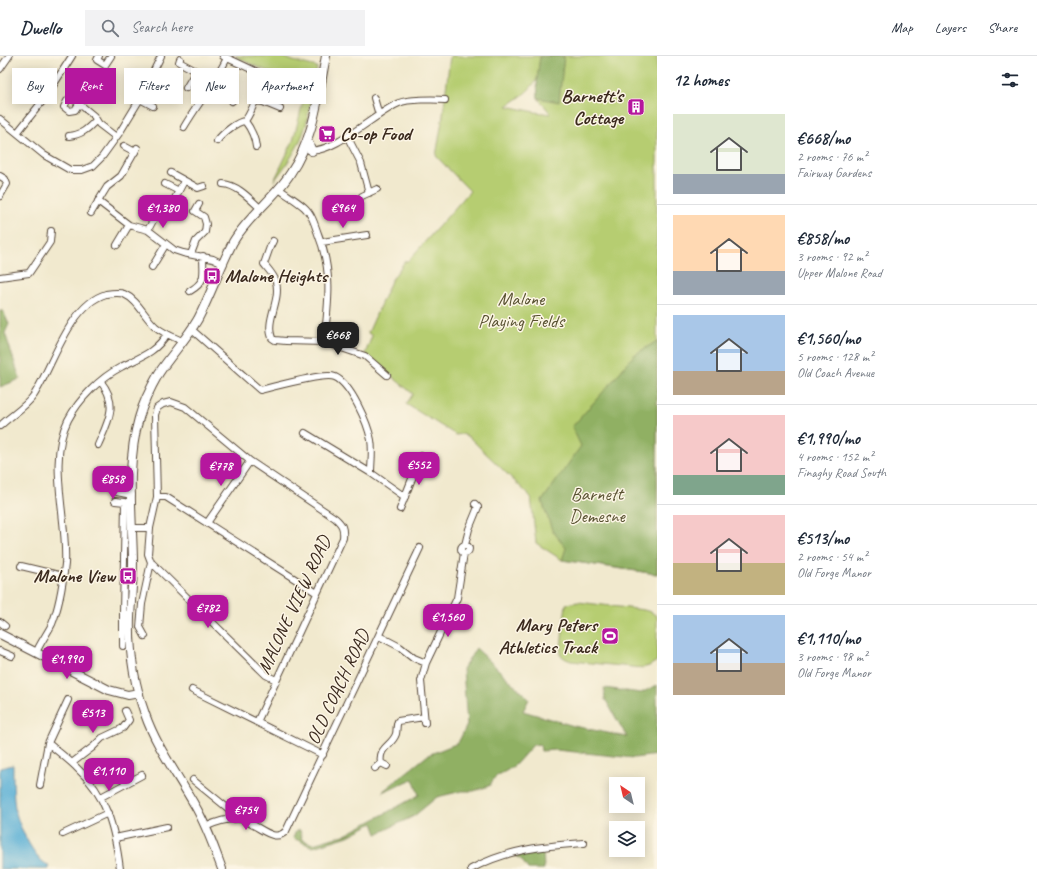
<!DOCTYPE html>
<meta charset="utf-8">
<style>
:root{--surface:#fff;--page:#f2f2f3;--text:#1f2937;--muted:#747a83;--line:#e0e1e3;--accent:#b5179e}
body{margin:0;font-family:Caveat,sans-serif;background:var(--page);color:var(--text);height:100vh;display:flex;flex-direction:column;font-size:15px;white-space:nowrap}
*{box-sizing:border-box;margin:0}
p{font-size:13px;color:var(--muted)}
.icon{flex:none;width:22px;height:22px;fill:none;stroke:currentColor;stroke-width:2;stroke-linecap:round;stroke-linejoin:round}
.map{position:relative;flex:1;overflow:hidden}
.side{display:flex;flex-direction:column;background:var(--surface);width:380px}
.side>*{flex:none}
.banner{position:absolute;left:12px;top:12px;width:380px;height:36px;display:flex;gap:8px}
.needle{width:26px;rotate:325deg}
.fabs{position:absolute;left:609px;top:721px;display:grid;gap:8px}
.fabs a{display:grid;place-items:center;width:36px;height:36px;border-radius:0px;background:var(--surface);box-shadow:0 2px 10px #0003;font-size:20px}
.price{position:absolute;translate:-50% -34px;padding:0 9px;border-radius:8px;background:var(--accent);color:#fff;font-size:13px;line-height:26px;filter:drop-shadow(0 1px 2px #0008)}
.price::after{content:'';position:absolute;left:50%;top:24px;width:12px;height:9px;margin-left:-6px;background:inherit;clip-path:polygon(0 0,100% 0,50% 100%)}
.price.current{background:#222;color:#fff}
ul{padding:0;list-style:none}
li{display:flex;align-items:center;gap:12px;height:100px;padding:0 16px}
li+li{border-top:1px solid var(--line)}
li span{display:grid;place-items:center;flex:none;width:112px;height:80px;border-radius:0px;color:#555}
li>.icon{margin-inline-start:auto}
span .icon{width:48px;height:48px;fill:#fffc;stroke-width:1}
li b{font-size:17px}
h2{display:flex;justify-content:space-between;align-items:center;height:48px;padding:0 16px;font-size:17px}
.pill{padding:0 14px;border-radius:0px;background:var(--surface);box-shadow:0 2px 10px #0003;font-size:14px;line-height:36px}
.pill.current{background:var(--accent);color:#fff}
header{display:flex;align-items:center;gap:24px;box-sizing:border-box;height:56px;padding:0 20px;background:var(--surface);border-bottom:1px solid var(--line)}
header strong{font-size:19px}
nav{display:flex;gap:22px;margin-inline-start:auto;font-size:14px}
.search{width:280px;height:36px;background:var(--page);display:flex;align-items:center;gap:10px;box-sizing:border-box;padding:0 14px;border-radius:0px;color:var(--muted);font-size:15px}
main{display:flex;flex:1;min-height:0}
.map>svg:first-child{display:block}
.green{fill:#b6cd71;stroke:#787c48;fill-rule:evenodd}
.forest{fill:#90b063;stroke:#666d40}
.water{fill:#58afd5;stroke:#4a6c7a}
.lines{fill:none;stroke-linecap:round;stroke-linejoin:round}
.street-casing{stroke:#564738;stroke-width:8}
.secondary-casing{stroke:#564738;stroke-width:10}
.street{stroke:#fff;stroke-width:6}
.secondary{stroke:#fff;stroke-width:8}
.labels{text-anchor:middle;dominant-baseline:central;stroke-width:3;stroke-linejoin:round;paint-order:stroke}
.poi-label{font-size:19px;font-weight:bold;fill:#3b2a1e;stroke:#fcf5e5;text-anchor:end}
.park-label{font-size:19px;fill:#5a5333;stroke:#fcf5e5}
.street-label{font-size:19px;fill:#3b2a1e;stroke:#fcf5e5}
</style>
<header>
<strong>Dwello</strong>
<div class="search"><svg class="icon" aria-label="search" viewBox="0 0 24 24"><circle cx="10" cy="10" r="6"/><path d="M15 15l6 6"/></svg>Search here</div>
<nav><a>Map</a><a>Layers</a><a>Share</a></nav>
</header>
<main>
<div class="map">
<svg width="657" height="813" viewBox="0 0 657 813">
<rect width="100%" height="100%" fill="#fcf5e5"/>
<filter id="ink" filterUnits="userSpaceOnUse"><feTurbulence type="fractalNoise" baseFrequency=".025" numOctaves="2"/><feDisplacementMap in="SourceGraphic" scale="8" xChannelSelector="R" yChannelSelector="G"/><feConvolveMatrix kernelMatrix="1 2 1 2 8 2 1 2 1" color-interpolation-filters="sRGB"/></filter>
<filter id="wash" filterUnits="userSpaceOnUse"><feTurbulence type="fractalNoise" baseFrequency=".012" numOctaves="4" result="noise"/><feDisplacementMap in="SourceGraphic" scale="16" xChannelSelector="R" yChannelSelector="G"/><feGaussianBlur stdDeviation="0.9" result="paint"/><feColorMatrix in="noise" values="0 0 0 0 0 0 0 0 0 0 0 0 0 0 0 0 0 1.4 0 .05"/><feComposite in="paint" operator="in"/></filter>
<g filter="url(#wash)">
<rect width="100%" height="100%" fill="#f1e9ce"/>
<path class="green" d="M235 0H281L293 5 317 11C316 18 316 26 309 29 283 22 259 13 235 0Z
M450 0H657V518L562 504 536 487 531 441 469 381 462 378 456 379 406 348 413 338 365 298 372 280 368 277 391 225 405 205H408L470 135 436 100 443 59ZM537 23 538 42 551 58 535 56 507 50C521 40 527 38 537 23Z
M305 38 311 45C309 53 308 61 306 69 300 90 287 108 274 125L293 85Z
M578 546 644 554 651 556 657 560V605L649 610 642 612 571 605 566 603 560 599 566 548Z"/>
<path class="forest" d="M540 0H564L559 46 538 42 537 23Z
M0 255H3L9 268 5 277 20 323 0 331Z
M657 285V518L562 504 566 492 552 474 542 445 581 390 572 371 611 327 634 299Z
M476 592 529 643 523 655 574 670 627 681 605 643 604 632 641 637 657 629V699L634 702 556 694 541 695 540 688 533 689 515 709 506 715 496 720 489 730 474 735H462L437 741 414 760 377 778 373 767 348 780 313 791 293 782 296 775 300 774 302 784 313 788 347 778 419 739 413 723 382 736 428 699 458 687 467 669 463 613Z
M543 794 544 813H528L521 803 515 800Z"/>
<path class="water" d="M13 709C13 723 13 738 15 752 17 767 34 803 48 809L49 813H0V712Z"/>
</g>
<g filter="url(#ink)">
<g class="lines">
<defs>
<path id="street" d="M99 0 97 4 105 9 111 0
M223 0 281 27 320 36
M180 3 179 6 196 15 186 32
M0 13 9 0
M191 24 209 34
M215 26 226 32 232 45
M374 42 379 59
M140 43 153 50
M256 45 263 46 280 53
M79 48 75 54 69 55 64 51 67 45 71 41 94 60 99 68 116 81
M0 63 44 99 70 114H82L93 110 102 101 120 76 140 43 161 0
M245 65C251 73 255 81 256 91
M184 71C198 47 215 27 227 2
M17 77 45 42 72 0
M69 80C81 79 88 73 96 64
M347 80 361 107 369 137
M217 85C221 79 237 65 245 65 255 51 258 35 265 20
M124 90 135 96
M309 94C332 99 377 56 399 47 407 43 435 43 445 44
M171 117 198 132 204 130
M0 120 5 123 7 128 0 140
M165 128 179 135
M223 128C238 129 251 144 261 153
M279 133C287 139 296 144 304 151 311 157 314 166 317 175 333 214 329 245 324 286
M362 140 377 133
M98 145 129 169 148 174 174 194 183 197 213 203 223 208
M91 157 107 131 121 120 137 92
M148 174 157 157 165 154 172 148 184 125
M273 185 270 191 264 208C268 213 274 219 276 226 281 245 265 264 272 282L275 284 286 285 324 286 365 300 387 319
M322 186 367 179
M117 189 129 169
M191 198 196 185 205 176 206 168 204 161 195 155 199 148
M152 211 166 188
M0 221 29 217 50 186 51 175
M190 235C207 225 203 218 203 200
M191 273 260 334C274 331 324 316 335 321 351 328 368 368 371 384 373 395 371 406 371 417
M0 370C11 359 25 352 34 339 53 310 69 249 106 238 112 237 119 236 124 238 138 244 145 262 156 271 163 277 173 281 182 285
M305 377 371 417 405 441
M98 389C108 366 119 348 101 326
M98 426 111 425V431L117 436 132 439
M157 441H166L317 537
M115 445 125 446 123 558H130
M400 453 421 400
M207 467 250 405
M132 472H150
M461 493a4 4 0 1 1 8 0a4 4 0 1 1-8 0Z
M465 489 469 473 478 451 475 448
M151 506 266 619 276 624
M21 510 63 520
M123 558V590
M0 566 5 570
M145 580 140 571 142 548 151 506 148 498 150 472 157 441 155 359 157 352 163 348 171 346 185 351 250 405 335 462C342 468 344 472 343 482L257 666
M379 580 400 591 414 602 426 607
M0 595 12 600
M36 597C40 587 47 578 52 568 59 551 63 526 65 508 68 464 47 405 68 364 79 343 100 322 121 311 140 301 155 297 167 278
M192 634 323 699
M425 667 421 625 426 607 457 542 464 497
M48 687C57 695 67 702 76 711 107 739 115 773 120 813
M72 707 93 691 102 682 123 672 129 664 125 655
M381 707C378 691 392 690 396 678 397 674 396 669 398 665L424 661
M375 712 381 707 387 710
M193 724 241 763
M40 729 48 687 68 644
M101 741 142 719
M205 771C216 766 228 762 241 763 245 765 249 766 253 769 263 774 276 786 286 775L420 492
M63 778 108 757
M115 782 167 771
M471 813C507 793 544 790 584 787"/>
<path id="secondary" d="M307 84 312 95
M0 578 109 634 128 639 139 637
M222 813C214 791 206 768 194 748 177 718 156 690 145 658 134 627 129 594 130 562 131 542 133 523 133 504 132 457 126 407 139 362 143 347 151 331 159 317 171 299 187 282 198 263 211 238 220 211 233 186 248 160 274 143 290 118 314 83 318 40 326 0"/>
</defs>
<use href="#street" class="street-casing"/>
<use href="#secondary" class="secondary-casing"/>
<use href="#street" class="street"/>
<use href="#secondary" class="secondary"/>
</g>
</g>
<defs>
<symbol id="building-square" viewBox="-11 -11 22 22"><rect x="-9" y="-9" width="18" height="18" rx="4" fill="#b5179e" stroke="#fcf5e5"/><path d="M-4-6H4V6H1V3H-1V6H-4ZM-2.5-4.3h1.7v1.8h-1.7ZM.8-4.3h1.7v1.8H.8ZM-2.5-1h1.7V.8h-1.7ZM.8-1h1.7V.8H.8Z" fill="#fff"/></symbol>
<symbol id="supermarket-square" viewBox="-11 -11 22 22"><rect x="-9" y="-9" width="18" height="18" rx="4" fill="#b5179e" stroke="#fcf5e5"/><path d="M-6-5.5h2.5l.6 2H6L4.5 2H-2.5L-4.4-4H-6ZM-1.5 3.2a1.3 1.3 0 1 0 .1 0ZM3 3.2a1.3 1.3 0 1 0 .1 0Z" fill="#fff"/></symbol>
<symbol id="bus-square" viewBox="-11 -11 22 22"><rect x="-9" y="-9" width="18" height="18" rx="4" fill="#b5179e" stroke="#fcf5e5"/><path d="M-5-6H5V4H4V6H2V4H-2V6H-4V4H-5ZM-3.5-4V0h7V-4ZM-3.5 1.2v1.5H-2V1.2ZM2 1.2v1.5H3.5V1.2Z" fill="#fff"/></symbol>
<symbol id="stadium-square" viewBox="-11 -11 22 22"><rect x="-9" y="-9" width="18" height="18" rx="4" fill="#b5179e" stroke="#fcf5e5"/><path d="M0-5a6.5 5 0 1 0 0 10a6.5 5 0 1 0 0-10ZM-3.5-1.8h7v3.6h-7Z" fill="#fff"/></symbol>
</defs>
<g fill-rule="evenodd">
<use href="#building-square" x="626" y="41" width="20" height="20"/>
<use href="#supermarket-square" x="317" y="68" width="20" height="20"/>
<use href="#bus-square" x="202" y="210" width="20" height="20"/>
<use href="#bus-square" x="118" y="510" width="20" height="20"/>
<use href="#stadium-square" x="600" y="570" width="20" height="20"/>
</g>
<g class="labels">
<g class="poi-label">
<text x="623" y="40">Barnett's<tspan x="623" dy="22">Cottage</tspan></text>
<text x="340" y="78" text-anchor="start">Co-op Food</text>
<text x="225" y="220" text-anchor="start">Malone Heights</text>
<text x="115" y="520">Malone View</text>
<text x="597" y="569">Mary Peters<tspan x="597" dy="22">Athletics Track</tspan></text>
</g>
<g class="park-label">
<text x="521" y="243">Malone<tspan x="521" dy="22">Playing Fields</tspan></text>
<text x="597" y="438">Barnett<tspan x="597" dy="22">Demesne</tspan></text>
</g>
<g class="street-label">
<text transform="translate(294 549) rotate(-65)">MALONE VIEW ROAD</text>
<text transform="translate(338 631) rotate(-65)">OLD COACH ROAD</text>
</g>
</g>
</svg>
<div class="fabs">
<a><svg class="needle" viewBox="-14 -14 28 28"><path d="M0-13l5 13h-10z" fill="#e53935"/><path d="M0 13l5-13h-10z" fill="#747a83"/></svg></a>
<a><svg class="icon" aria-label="layers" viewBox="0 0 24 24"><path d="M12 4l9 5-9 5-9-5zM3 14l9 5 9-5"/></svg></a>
</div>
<b class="price" style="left:163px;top:173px">€1,380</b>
<b class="price" style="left:343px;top:173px">€964</b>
<b class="price current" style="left:338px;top:300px">€668</b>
<b class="price" style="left:419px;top:430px">€552</b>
<b class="price" style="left:221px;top:431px">€778</b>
<b class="price" style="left:113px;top:444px">€858</b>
<b class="price" style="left:208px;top:573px">€782</b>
<b class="price" style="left:448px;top:582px">€1,560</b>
<b class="price" style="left:67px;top:624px">€1,990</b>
<b class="price" style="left:93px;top:678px">€513</b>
<b class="price" style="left:109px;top:736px">€1,110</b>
<b class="price" style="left:246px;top:775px">€754</b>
<div class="banner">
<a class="pill">Buy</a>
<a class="pill current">Rent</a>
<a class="pill">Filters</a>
<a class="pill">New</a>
<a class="pill">Apartment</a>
</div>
</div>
<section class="side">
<h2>12 homes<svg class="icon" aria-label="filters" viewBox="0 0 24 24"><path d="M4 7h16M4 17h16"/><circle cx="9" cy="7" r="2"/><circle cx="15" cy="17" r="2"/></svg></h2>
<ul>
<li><span style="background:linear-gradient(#dfe7d0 75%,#9aa5b1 0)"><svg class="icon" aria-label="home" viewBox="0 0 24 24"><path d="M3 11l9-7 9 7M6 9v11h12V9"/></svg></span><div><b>€668/mo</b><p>2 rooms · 76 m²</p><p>Fairway Gardens</p></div></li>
<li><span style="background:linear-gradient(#ffd9b3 70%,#9aa5b1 0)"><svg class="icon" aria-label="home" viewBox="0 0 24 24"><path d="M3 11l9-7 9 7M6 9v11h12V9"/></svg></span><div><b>€858/mo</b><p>3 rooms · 92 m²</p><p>Upper Malone Road</p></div></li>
<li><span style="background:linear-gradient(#a9c7e8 70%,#b9a48a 0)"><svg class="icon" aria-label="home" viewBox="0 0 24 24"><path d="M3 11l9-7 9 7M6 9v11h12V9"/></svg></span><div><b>€1,560/mo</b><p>5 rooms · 128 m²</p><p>Old Coach Avenue</p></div></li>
<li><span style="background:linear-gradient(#f6c9c9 75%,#7fa58c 0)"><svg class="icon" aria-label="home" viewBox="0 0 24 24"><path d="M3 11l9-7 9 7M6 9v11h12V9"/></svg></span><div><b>€1,990/mo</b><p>4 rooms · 152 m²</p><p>Finaghy Road South</p></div></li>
<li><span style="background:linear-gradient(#f6c9c9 60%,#c2b280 0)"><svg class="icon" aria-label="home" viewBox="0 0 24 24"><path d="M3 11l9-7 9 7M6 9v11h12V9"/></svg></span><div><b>€513/mo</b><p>2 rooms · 54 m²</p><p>Old Forge Manor</p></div></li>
<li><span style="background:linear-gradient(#a9c7e8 60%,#b9a48a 0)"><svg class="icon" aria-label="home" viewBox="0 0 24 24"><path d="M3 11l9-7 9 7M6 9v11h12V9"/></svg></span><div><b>€1,110/mo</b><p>3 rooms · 98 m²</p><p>Old Forge Manor</p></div></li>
</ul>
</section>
</main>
